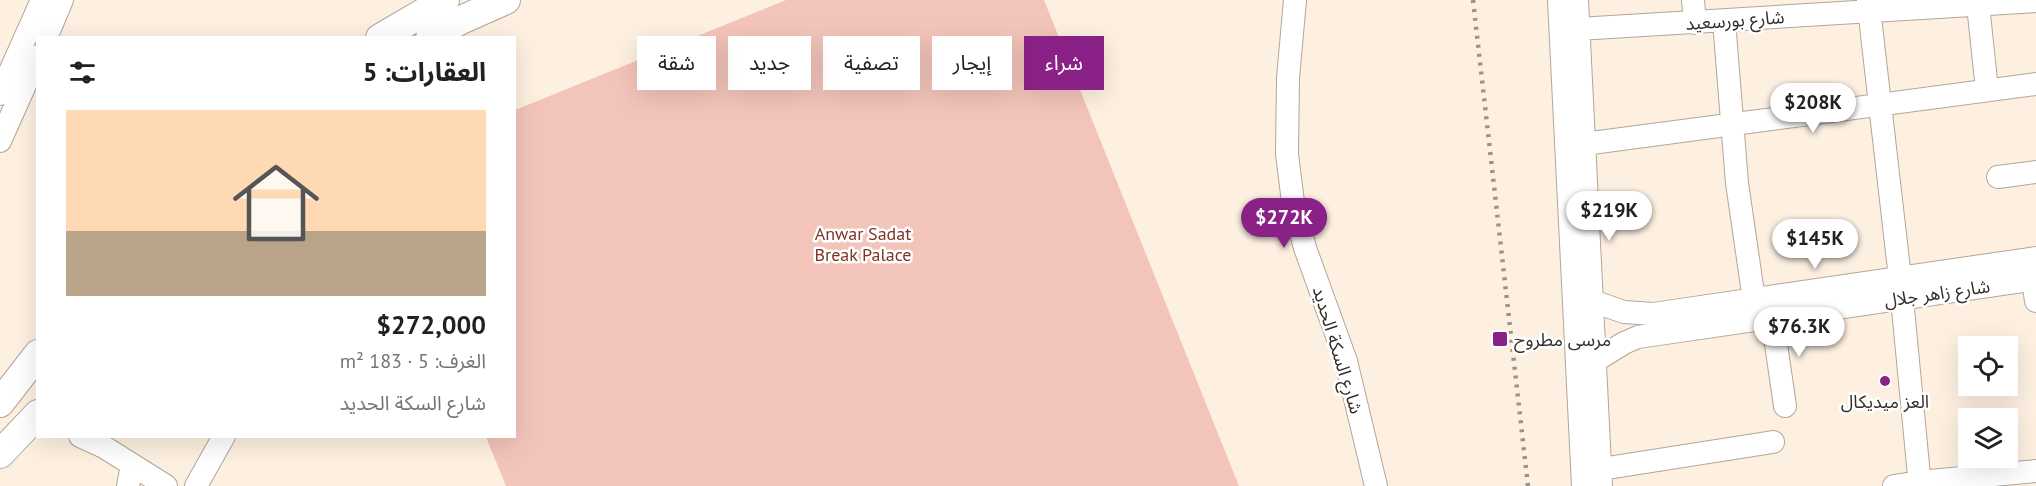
<!DOCTYPE html>
<html lang="ar">
<meta charset="utf-8">
<style>
:root{--surface:#fff;--page:#f2f2f2;--text:#202124;--muted:#757577;--line:#e0e0e0;--accent:#8a2186}
body{margin:0;font-family:"PT Sans","Noto Sans Arabic",sans-serif;background:var(--page);color:var(--text);direction:rtl;height:100vh;display:flex;flex-direction:column;font-size:22px;white-space:nowrap}
*{box-sizing:border-box;margin:0}
p{font-size:20px;color:var(--muted)}
.icon{flex:none;width:33px;height:33px;fill:none;stroke:currentColor;stroke-width:2;stroke-linecap:round;stroke-linejoin:round}
.map{position:relative;flex:1;overflow:hidden;direction:ltr}
.sheet{position:absolute;left:36px;top:36px;width:480px;height:402px;display:flex;flex-direction:column;background:var(--surface);border-radius:0px;box-shadow:0 6px 24px #0002;direction:rtl}
.sheet>*{flex:none}
.banner{position:absolute;left:534px;top:36px;width:570px;height:54px;direction:rtl;display:flex;gap:12px}
.buttons{position:absolute;left:1958px;top:336px;display:grid;gap:12px}
.buttons a{display:grid;place-items:center;width:60px;height:60px;border-radius:0px;background:var(--surface);box-shadow:0 6px 24px #0002;font-size:30px}
.price{position:absolute;translate:-50% -51px;padding:0 14px;border-radius:21px;background:#fff;color:#222;font-size:20px;line-height:39px;filter:drop-shadow(0 2px 3px #0008)}
.price::after{content:'';position:absolute;left:50%;top:36px;width:18px;height:14px;margin-left:-9px;background:inherit;clip-path:polygon(0 0,100% 0,50% 100%)}
.price.on{background:var(--accent);color:#fff}
ul{padding:0;list-style:none}
li{display:grid;align-content:center;gap:12px;height:318px;padding:0 30px}
li+li{border-top:2px solid var(--line)}
li span{display:grid;place-items:center;height:186px;border-radius:0px;color:#555}
li>.icon{margin-inline-start:auto}
span .icon{width:108px;height:108px;fill:#fffc;stroke-width:1}
li b{font-size:26px}
h2{display:flex;justify-content:space-between;align-items:center;height:72px;padding:0 30px;font-size:26px}
.tag{padding:0 21px;border-radius:0px;background:var(--surface);box-shadow:0 6px 24px #0002;font-size:21px;line-height:54px}
.tag.on{background:var(--accent);color:#fff}
.map>svg:first-child{display:block}
.green{fill:#f3c4ba}
.lines{fill:none;stroke-linecap:round;stroke-linejoin:round}
.minor-casing{stroke:#b1a698;stroke-width:24}
.major-casing{stroke:#b1a698;stroke-width:30}
.minor{stroke:#fff;stroke-width:22}
.major{stroke:#fff;stroke-width:28}
.rail{stroke:#9c9389;stroke-width:4.5;stroke-dasharray:3 6;stroke-linecap:butt}
.poi-dot{fill:#8a2186;stroke:#fff;stroke-width:2}
.labels{text-anchor:middle;dominant-baseline:central;stroke-width:5;stroke-linejoin:round;paint-order:stroke}
.street-label{font-size:18px;fill:#322d28;stroke:#fff}
.park-label{font-size:18px;fill:#7d3326;stroke:#fff}
.poi-label{font-size:18px;fill:#322d28;stroke:#fff;text-anchor:start}
</style>
<div class="map">
<svg width="2036" height="486" viewBox="0 0 2036 486">
<rect width="100%" height="100%" fill="#fdf0e1"/>
<path class="green" d="M786 0H1044L1239 486H506L486 437 514 436 515 110Z"/>
<g class="lines">
<defs>
<path id="minor" d="M1295 0 1288 78 1287 154 1293 202 1305 248 1346 361 1376 486
M1559 0 1583 486
M1577 0 1601 486
M1693 0 1695 23
M1868 0 1900 278 1920 486
M1978 5 1987 90
M1724 21 1737 183 1754 300
M1578 29 2036 1
M46 38 62 0
M0 94 42 0
M0 141 38 56
M1584 144 2036 84
M1998 177 2036 172
M2033 279 2036 301
M1592 301 1624 312 1653 314 2036 258
M1772 317 1785 406
M1595 361 1624 343 1638 337 2036 279
M80 436 104 447 166 486
M1601 469 1773 442
M128 486 132 465
M196 486 224 436
M1894 486 1919 482 2036 471"/>
<path id="major" d="M380 38 445 0
M430 38 461 20 506 0
M0 403 38 354
M0 454 38 414"/>
</defs>
<use href="#minor" class="minor-casing"/>
<use href="#major" class="major-casing"/>
<use href="#minor" class="minor"/>
<use href="#major" class="major"/>
<path class="rail" d="M1473 0 1528 486"/>
</g>
<g class="poi-dot">
<rect x="1492" y="331" width="16" height="16" rx="3"/>
<circle cx="1885" cy="381" r="6"/>
</g>
<g class="labels">
<g class="street-label">
<text transform="translate(1735 20) rotate(-4)">شارع بورسعيد</text>
<text transform="translate(1937 293) rotate(-8)">شارع زاهر جلال</text>
<text transform="translate(1338 350) rotate(73)">شارع السكة الحديد</text>
</g>
<g class="park-label">
<text x="863" y="233">Anwar Sadat<tspan x="863" dy="21">Break Palace</tspan></text>
</g>
<g class="poi-label">
<text x="1514" y="339">مرسى مطروح</text>
<text x="1885" y="401" text-anchor="middle">العز ميديكال</text>
</g>
</g>
</svg>
<div class="buttons">
<a><svg class="icon" aria-label="locate" viewBox="0 0 24 24"><circle cx="12" cy="12" r="6"/><path d="M12 2v4M12 18v4M2 12h4M18 12h4"/></svg></a>
<a><svg class="icon" aria-label="layers" viewBox="0 0 24 24"><path d="M12 4l9 5-9 5-9-5zM3 14l9 5 9-5"/></svg></a>
</div>
<b class="price" style="left:1813px;top:134px">$208K</b>
<b class="price" style="left:1609px;top:242px">$219K</b>
<b class="price on" style="left:1284px;top:249px">$272K</b>
<b class="price" style="left:1815px;top:270px">$145K</b>
<b class="price" style="left:1799px;top:358px">$76.3K</b>
<div class="banner">
<a class="tag on">شراء</a>
<a class="tag">إيجار</a>
<a class="tag">تصفية</a>
<a class="tag">جديد</a>
<a class="tag">شقة</a>
</div>
<section class="sheet">
<h2>العقارات: 5<svg class="icon" aria-label="filters" viewBox="0 0 24 24"><path d="M4 7h16M4 17h16"/><circle cx="9" cy="7" r="2"/><circle cx="15" cy="17" r="2"/></svg></h2>
<ul>
<li><span style="background:linear-gradient(#ffd9b3 65%,#b9a48a 0)"><svg class="icon" aria-label="home" viewBox="0 0 24 24"><path d="M3 11l9-7 9 7M6 9v11h12V9"/></svg></span><div><b>$272,000</b><p>الغرف: 5 · 183 m²</p><p>شارع السكة الحديد</p></div></li>
</ul>
</section>
</div>
